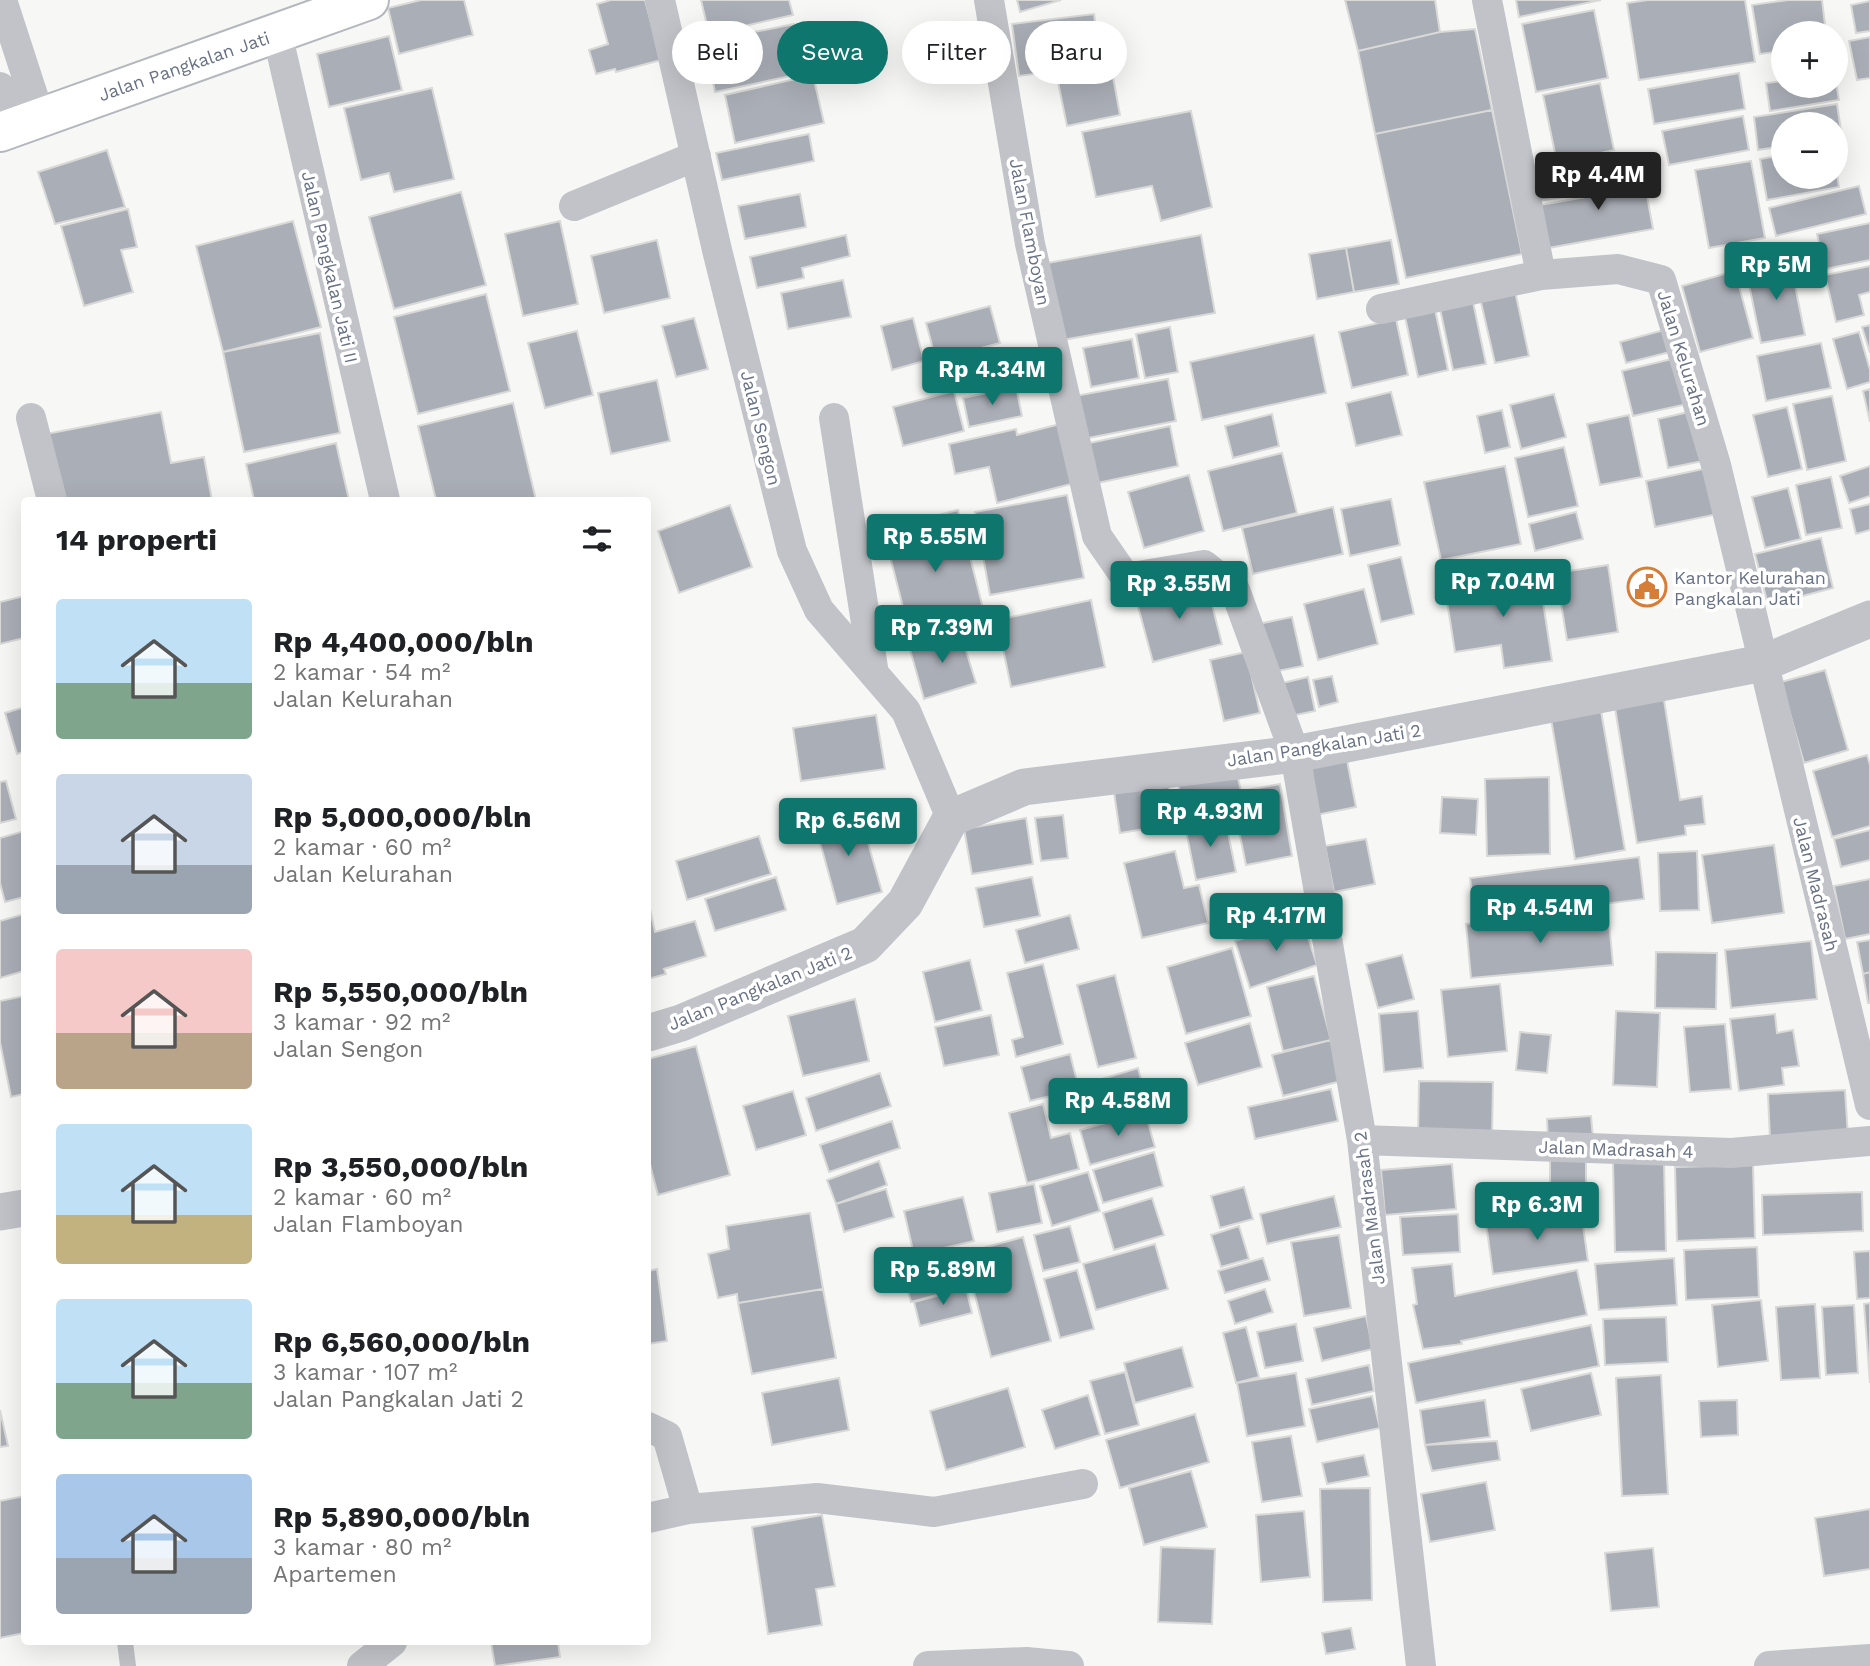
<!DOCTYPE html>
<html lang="id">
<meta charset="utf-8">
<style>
:root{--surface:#fff;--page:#f6f6f6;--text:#202124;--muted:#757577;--accent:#0f766e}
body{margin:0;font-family:"Work Sans",sans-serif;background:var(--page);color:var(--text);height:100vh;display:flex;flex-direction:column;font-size:26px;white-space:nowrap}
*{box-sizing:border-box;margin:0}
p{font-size:23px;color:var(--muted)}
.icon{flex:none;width:38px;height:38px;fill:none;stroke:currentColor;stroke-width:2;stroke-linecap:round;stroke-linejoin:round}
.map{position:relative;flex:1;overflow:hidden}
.details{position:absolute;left:21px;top:497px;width:630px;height:1148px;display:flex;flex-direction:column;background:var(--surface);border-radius:7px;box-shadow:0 7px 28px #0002}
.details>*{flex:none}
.banner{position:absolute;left:672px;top:21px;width:665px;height:63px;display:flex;gap:14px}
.fabs{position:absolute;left:1771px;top:21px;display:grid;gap:14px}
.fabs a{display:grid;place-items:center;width:77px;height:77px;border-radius:50%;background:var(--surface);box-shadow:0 7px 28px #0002;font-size:35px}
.price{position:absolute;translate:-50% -60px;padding:0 16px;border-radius:7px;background:var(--accent);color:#fff;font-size:23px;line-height:46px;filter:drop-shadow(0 2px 4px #0008)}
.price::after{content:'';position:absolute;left:50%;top:42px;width:21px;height:16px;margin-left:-10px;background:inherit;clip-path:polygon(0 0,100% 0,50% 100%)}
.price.current{background:#222;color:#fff}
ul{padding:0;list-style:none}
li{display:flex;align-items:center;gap:21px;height:175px;padding:0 35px}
li span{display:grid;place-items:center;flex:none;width:196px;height:140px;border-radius:7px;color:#555}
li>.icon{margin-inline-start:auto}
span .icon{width:84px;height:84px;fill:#fffc;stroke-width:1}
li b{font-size:30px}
h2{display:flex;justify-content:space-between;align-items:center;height:84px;padding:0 35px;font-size:30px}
.pill{padding:0 24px;border-radius:32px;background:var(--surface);box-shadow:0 7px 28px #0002;font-size:24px;line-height:63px}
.pill.current{background:var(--accent);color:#fff}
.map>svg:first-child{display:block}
.building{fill:#aaaeb6;stroke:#d9d9d8;stroke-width:2}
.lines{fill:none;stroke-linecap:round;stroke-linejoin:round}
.secondary-casing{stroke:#b4b7bd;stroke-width:42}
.service{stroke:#c1c3c8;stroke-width:16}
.minor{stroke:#c1c3c8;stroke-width:30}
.tertiary{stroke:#c1c3c8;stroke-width:37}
.secondary{stroke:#fff;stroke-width:38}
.labels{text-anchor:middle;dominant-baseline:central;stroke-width:7;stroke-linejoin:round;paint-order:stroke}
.street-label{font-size:18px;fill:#697284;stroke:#fff}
.poi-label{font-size:18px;fill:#697284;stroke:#fff;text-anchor:start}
</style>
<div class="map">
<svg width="1870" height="1666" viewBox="0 0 1870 1666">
<rect width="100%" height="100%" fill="#f7f8f5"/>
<path class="building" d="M421 0H464L473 35 399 54 388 8Z
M611 0H645L661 60 616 72 615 69 596 74 589 50 608 44 597 4Z
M701 0H789L793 15 709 34Z
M1017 0H1061L1020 12Z
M1345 0H1435L1440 32 1358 51Z
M1516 0H1601L1519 17Z
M1648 0H1745L1755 62 1639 80 1627 3Z
M1788 0H1822L1826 33H1783V51L1760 54 1752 5Z
M1870 1V31L1856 33 1851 5Z
M1594 10 1608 78 1536 92 1522 24Z
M1094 14 1101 65 1019 76 1012 24Z
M794 24 805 73 715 92 705 42Z
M1475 29 1492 110 1375 134 1358 51 1440 32Z
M389 36 402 90 329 107 317 54Z
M1870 37V78L1857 80 1849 41Z
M1111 66 1120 115 1067 126 1057 77Z
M1739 73 1745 109 1654 124 1648 89Z
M813 75 824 123 735 143 725 95Z
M1783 81V86H1836V82L1839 100 1770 111 1766 83Z
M1600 83 1614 150 1557 163 1543 95Z
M432 88 454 179 394 192 389 173 361 180 344 108Z
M1837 104 1842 137 1836 138V124H1783V146L1758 150 1754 117Z
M1492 110 1522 254 1406 278 1375 134Z
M1191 111 1212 207 1161 221 1152 186 1096 197 1082 132Z
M1743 116 1749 150 1669 165 1662 131Z
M809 134 814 161 722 180 716 153Z
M107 150 125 207 55 224 38 172Z
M1783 155V177H1836V168L1839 187 1767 200 1760 159Z
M1587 160 1593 192 1538 201 1533 170Z
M1751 161 1765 238 1709 248 1695 170Z
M1642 168 1653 229 1543 249 1535 206 1602 194 1599 176Z
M1859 186 1866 214 1776 236 1769 208Z
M461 192 486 285 394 309 369 217Z
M800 194 806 227 745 239 738 206Z
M128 209 137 247 121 250 133 292 84 306 61 226Z
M293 221 321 327 223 352 196 246Z
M560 221 578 304 523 316 505 234Z
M1870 223V260L1825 269 1817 234Z
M846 235 850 256 802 268 804 278 757 288 750 257Z
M1201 235 1215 313 1057 341 1042 264Z
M657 240 670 298 604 313 591 256Z
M1391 240 1399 284 1354 292 1346 248Z
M1346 248 1354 292 1317 299 1309 254Z
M1790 261 1805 335 1761 343 1746 270Z
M1870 266V292L1859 295 1864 315 1836 322 1825 275Z
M1735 271 1753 338 1700 352 1682 286Z
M843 280 851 317 788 329 781 293Z
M1515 291 1529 356 1495 363 1480 298Z
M486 294 510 391 418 414 394 317Z
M1472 297 1486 364 1453 370 1439 304Z
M1434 305 1448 370 1418 377 1404 312Z
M990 306 1000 343 936 360 926 323Z
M694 318 708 369 676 377 662 326Z
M913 318 924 361 892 370 881 326Z
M1396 319 1408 375 1352 388 1339 332Z
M1870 325V353L1862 327Z
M1170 327 1178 372 1145 378 1136 334Z
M1664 330 1670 352 1626 363 1620 342Z
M577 331 593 395 545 408 528 343Z
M1859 332 1870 370V382L1847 389 1833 339Z
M320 333 340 433 244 452 223 352Z
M1314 335 1326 393 1202 420 1190 362Z
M1132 339 1139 378 1091 387 1083 348Z
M1821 343 1831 388 1766 401 1757 356Z
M1676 358 1687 404 1633 416 1622 371Z
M1168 379 1176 421 1083 439 1075 396Z
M657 380 670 441 611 454 598 393Z
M1016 387 1022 416 969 427 963 398Z
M1870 389V422L1863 391Z
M954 391 964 431 903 446 893 407Z
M1391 392 1402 435 1356 446 1346 403Z
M1554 394 1566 437 1521 449 1510 405Z
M1832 396 1846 461 1807 470 1793 404Z
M513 403 536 500H436L418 426Z
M1787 407 1802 469 1768 477 1753 415Z
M1502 410 1510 447 1485 453 1477 416Z
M1693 411 1703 461 1668 468 1658 419Z
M161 412 171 463 204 457 212 500H59L46 434Z
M1272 414 1279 446 1233 458 1225 426Z
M1629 415 1642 477 1600 485 1587 424Z
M1064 423 1079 482 997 503 989 467 955 474 949 444 1016 429 1017 435Z
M1170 426 1178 466 1088 485 1080 445Z
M336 443 349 500H254L246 464Z
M1564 447 1578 506 1528 517 1515 458Z
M1282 453 1297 513 1223 531 1208 471Z
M1505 466 1521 544 1441 560 1424 482Z
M1870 466V496L1849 503 1840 476Z
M1708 468 1718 514 1655 527 1646 481Z
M1189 475 1204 531 1144 548 1128 492Z
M1831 477 1842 528 1806 535 1796 485Z
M1788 488 1801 539 1765 548 1752 497Z
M1067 495 1084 578 990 595 975 512Z
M1391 499 1400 545 1350 556 1341 509Z
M1870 504V530L1856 534 1850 509Z
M730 505 752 567 679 593 658 531Z
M1333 507 1343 554 1253 574 1242 528Z
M958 510 986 620 911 638 883 529Z
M1576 512 1583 539 1535 551 1529 524Z
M1821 538 1833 588 1768 605 1755 554Z
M1401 557 1414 614 1381 622 1368 565Z
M1608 565 1618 632 1567 640 1556 573Z
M1538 569 1552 661 1504 668 1501 645 1455 652 1446 595 1492 589 1490 576Z
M1206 581 1222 644 1153 662 1136 599Z
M1364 589 1378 644 1318 660 1304 604Z
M24 596V638L0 644V602Z
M1091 600 1105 667 1011 687 997 620Z
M1292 617 1303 666 1268 673 1258 624Z
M960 631 976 683 924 699 909 646Z
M1246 652 1260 713 1224 721 1210 660Z
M1825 670 1848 750 1804 763 1781 682Z
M1332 676 1338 702 1319 707 1313 680Z
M1308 677 1315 711 1286 717 1278 684Z
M1664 700 1680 800 1702 796 1705 824 1685 826 1686 835 1637 843 1615 708Z
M24 707V752L17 754 5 713Z
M1601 711 1625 850 1575 859 1551 719Z
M876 715 885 769 801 781 793 728Z
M1345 750 1356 807 1316 815 1304 758Z
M1867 755 1870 765V826L1832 837 1813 771Z
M1166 771 1175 824 1120 833 1112 779Z
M1237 773 1245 809 1185 821 1178 784Z
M1549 777 1550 854 1487 856 1485 779Z
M6 781 16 819 0 823V782Z
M1280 784 1292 856 1246 865 1237 821 1251 818 1247 790Z
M1442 797 1478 799 1476 835 1440 833Z
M859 811 882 892 837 904 815 824Z
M1063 815 1068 858 1041 861 1035 818Z
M1026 818 1033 864 972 874 964 829Z
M1225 818 1236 872 1196 880 1185 826Z
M1870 830V860L1841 867 1834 839Z
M24 831V897L5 902 0 883V838Z
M759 836 771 874 687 900 676 861Z
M1366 839 1375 884 1334 892 1325 846Z
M1774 845 1784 913 1712 923 1702 855Z
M1175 851 1184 888 1199 885 1208 923 1142 938 1124 863Z
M1697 851 1699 910 1660 911 1658 853Z
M1639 857 1644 899 1475 920 1470 878Z
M776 877 786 910 715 931 705 899Z
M1032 877 1040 916 984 927 976 888Z
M1870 879V934L1845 939 1834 886Z
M648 900 655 932 695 921 706 956 664 969 666 974 648 979Z
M1608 911 1613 965 1471 978 1466 924Z
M24 914V971L0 978V921Z
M1070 915 1079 949 1025 963 1016 930Z
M1302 919 1317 965 1250 988 1235 941Z
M1870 940V972L1863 974 1857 942Z
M1811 941 1817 999 1731 1008 1725 950Z
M1232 948 1251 1016 1186 1034 1167 967Z
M1656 952 1717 953 1716 1009 1655 1008Z
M1402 955 1414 999 1378 1008 1366 964Z
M970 960 982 1010 935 1022 923 972Z
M1043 964 1063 1044 1016 1057 1012 1040 1023 1037 1007 973Z
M1870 972V1003H1868L1863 974Z
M1115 975 1136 1058 1098 1067 1077 985Z
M1314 976 1331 1040 1283 1051 1267 987Z
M1500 984 1507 1051 1448 1057 1441 990Z
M24 996V1094L11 1097 0 1042V1001Z
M855 999 869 1061 803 1076 788 1016Z
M1418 1011 1423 1068 1384 1072 1379 1014Z
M1616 1011 1660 1013 1657 1087 1613 1085Z
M1775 1014 1777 1033 1793 1030 1799 1066 1782 1068 1784 1085 1739 1091 1730 1019Z
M991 1015 999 1055 944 1066 935 1027Z
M1250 1023 1262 1067 1198 1085 1185 1043Z
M1725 1024 1731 1089 1690 1092 1684 1027Z
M1520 1032 1551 1035 1547 1073 1516 1070Z
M1331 1040 1341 1081 1283 1096 1272 1055Z
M696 1046 730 1175 658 1195 648 1157V1059Z
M1070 1054 1079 1089 1030 1101 1021 1067Z
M1138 1068 1148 1105 1102 1118 1092 1082Z
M880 1073 891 1106 816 1131 806 1098Z
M1419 1081 1493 1082 1492 1137 1418 1136Z
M1331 1089 1338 1121 1255 1139 1248 1107Z
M1845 1090 1848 1136 1770 1140 1768 1094Z
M793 1091 806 1135 756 1150 743 1106Z
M1043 1104 1051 1138 1070 1133 1079 1169 1027 1183 1009 1113Z
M1145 1112 1155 1147 1090 1165 1080 1130Z
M1591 1116 1593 1138 1548 1140 1547 1119Z
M892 1121 900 1148 829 1172 820 1145Z
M1154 1152 1163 1186 1103 1203 1093 1170Z
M1550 1156H1586V1200L1550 1199Z
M879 1161 887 1185 836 1204 827 1180Z
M1664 1162 1666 1251 1615 1252 1613 1163Z
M1452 1164 1456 1209 1385 1215 1381 1170Z
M1753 1165 1755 1238 1677 1241 1675 1167Z
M1088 1172 1100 1211 1052 1226 1040 1186Z
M1034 1184 1042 1223 997 1232 989 1193Z
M1244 1187 1253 1219 1220 1228 1211 1196Z
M886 1189 894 1217 844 1232 836 1204Z
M1862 1192 1863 1231 1763 1235 1762 1195Z
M1334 1196 1341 1227 1267 1244 1260 1214Z
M963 1197 974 1241 914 1255 904 1211Z
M1152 1198 1164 1235 1114 1250 1103 1213Z
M1581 1211 1588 1261 1493 1274 1486 1223Z
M810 1213 823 1289 738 1303 737 1294 718 1298 708 1254 729 1249 726 1226Z
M1458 1214 1460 1252 1403 1255 1400 1217Z
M1070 1226 1080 1262 1043 1271 1034 1235Z
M1239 1226 1249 1259 1221 1267 1211 1235Z
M1339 1235 1351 1308 1304 1316 1291 1242Z
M1023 1237 1051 1341 991 1357 964 1253Z
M1155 1244 1168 1289 1096 1310 1083 1264Z
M1757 1247 1759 1297 1686 1300 1684 1250Z
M959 1251 969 1286 911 1302 901 1266Z
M1870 1251V1298L1857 1299 1854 1252Z
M1263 1258 1270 1280 1225 1293 1218 1271Z
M1674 1258 1677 1305 1599 1310 1595 1264Z
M1452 1264 1455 1296 1577 1270 1587 1315 1461 1341 1462 1344 1423 1349 1413 1305 1417 1304 1412 1268Z
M657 1269 667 1341 648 1344V1271Z
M1077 1270 1094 1329 1060 1338 1044 1279Z
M966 1288 972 1313 920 1326 914 1302Z
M823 1289 836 1358 752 1374 738 1303Z
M1265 1289 1273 1312 1235 1324 1228 1301Z
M1761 1300 1768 1361 1718 1367 1712 1305Z
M1870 1303V1383L1864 1304Z
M1815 1304 1820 1378 1781 1380 1776 1307Z
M1854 1305 1858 1373 1826 1375 1822 1307Z
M1366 1316 1373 1349 1322 1361 1314 1328Z
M1666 1317 1668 1362 1605 1365 1603 1319Z
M1296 1324 1303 1361 1265 1368 1257 1332Z
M1591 1325 1599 1366 1416 1403 1408 1363Z
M1246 1327 1259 1377 1236 1383 1223 1333Z
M1182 1347 1193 1387 1135 1403 1124 1363Z
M1369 1365 1374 1391 1312 1405 1306 1379Z
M1125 1372 1139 1425 1105 1434 1090 1381Z
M1296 1373 1305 1426 1247 1436 1237 1383Z
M1591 1373 1601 1415 1531 1431 1521 1389Z
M1661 1375 1668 1494 1622 1496 1616 1378Z
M839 1378 849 1430 772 1445 762 1393Z
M1008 1388 1025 1447 946 1470 930 1411Z
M1088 1395 1100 1435 1055 1449 1042 1410Z
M1372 1396 1380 1428 1317 1442 1309 1409Z
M1485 1400 1490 1437 1425 1445 1420 1410Z
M1737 1400 1738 1435 1701 1437 1699 1401Z
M0 1410 8 1446 0 1447Z
M1195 1414 1209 1462 1120 1488 1106 1440Z
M1291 1436 1302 1496 1262 1502 1252 1442Z
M1497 1441 1500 1460 1432 1471 1425 1445Z
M1364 1455 1369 1476 1327 1484 1322 1463Z
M1191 1471 1207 1527 1144 1545 1129 1488Z
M1486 1482 1495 1530 1430 1542 1421 1494Z
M1370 1488 1372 1600 1323 1602 1320 1489Z
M24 1496V1633L0 1638V1501Z
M1870 1509V1569L1824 1576 1815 1518Z
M1304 1511 1310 1577 1261 1582 1256 1515Z
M822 1515 835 1586 816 1589 822 1625 768 1634 752 1527Z
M1161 1547 1215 1549 1212 1624 1158 1622Z
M1653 1548 1659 1607 1611 1611 1605 1553Z
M1351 1628 1355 1649 1326 1654 1322 1633Z
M491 1642H558L560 1657 495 1666Z"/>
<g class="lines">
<defs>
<path id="secondary" d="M0 132 369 0"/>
</defs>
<use href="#secondary" class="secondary-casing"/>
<path class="service" d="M125 1642 128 1666"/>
<path class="minor" d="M2 0 40 117
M660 0 717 250 792 551 819 610 906 711 951 818
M989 0 1030 244 1097 536 1126 578 1204 565 1235 590 1295 754 1362 1140 1421 1666
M1487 0 1541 275 1618 269 1661 280 1716 465 1870 1105
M277 33 385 500
M0 87 13 127
M574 206 696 156
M1381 309 1541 275
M31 418 52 500
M834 418 874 674
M1362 1140 1731 1153 1870 1141
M648 1427 667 1436 688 1509
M648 1518 688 1509 817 1498 934 1512 1083 1484
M362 1666 392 1642
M928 1666 1026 1662 1069 1666
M1769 1666 1870 1659"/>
<path class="tertiary" d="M648 1033 681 1023 865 945 905 903 951 818 1024 787 1295 754 1763 663 1870 619
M0 1212 24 1208"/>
<use href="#secondary" class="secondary"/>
</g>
<defs>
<symbol id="civic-ring" viewBox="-11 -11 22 22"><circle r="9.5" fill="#fff" stroke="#d67d37" stroke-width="1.5"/><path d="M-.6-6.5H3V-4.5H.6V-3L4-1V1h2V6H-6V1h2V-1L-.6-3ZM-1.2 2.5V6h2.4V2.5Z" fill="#d67d37"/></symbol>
</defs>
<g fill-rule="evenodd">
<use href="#civic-ring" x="1625" y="565" width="44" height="44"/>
</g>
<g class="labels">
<g class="street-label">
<text transform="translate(184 66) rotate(-19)">Jalan Pangkalan Jati</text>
<text transform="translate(1030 232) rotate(79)">Jalan Flamboyan</text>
<text transform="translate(330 267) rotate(77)">Jalan Pangkalan Jati II</text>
<text transform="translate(1684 358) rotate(73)">Jalan Kelurahan</text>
<text transform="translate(761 428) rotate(76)">Jalan Sengon</text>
<text transform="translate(1324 745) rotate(-9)">Jalan Pangkalan Jati 2</text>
<text transform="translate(1816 884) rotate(76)">Jalan Madrasah</text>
<text transform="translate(760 988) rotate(-22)">Jalan Pangkalan Jati 2</text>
<text transform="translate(1616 1149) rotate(2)">Jalan Madrasah 4</text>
<text transform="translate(1369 1208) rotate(-97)">Jalan Madrasah 2</text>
</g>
<g class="poi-label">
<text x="1674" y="577">Kantor Kelurahan<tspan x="1674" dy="21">Pangkalan Jati</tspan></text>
</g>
</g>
</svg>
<div class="fabs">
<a>+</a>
<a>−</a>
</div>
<b class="price current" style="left:1598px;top:212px">Rp 4.4M</b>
<b class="price" style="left:1776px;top:302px">Rp 5M</b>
<b class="price" style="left:992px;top:407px">Rp 4.34M</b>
<b class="price" style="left:935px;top:574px">Rp 5.55M</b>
<b class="price" style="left:1503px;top:619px">Rp 7.04M</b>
<b class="price" style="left:1179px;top:621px">Rp 3.55M</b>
<b class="price" style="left:942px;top:665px">Rp 7.39M</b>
<b class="price" style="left:1210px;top:849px">Rp 4.93M</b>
<b class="price" style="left:848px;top:858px">Rp 6.56M</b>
<b class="price" style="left:1540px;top:945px">Rp 4.54M</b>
<b class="price" style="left:1276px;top:953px">Rp 4.17M</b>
<b class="price" style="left:1118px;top:1138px">Rp 4.58M</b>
<b class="price" style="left:1537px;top:1242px">Rp 6.3M</b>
<b class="price" style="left:943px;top:1307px">Rp 5.89M</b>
<div class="banner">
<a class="pill">Beli</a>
<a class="pill current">Sewa</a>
<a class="pill">Filter</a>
<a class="pill">Baru</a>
</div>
<section class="details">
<h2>14 properti<svg class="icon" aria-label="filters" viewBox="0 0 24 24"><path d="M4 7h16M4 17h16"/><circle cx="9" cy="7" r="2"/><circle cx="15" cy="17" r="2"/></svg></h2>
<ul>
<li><span style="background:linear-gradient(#bfe0f5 60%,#7fa58c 0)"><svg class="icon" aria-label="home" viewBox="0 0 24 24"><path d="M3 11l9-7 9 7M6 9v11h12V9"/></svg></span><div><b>Rp 4,400,000/bln</b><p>2 kamar · 54 m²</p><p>Jalan Kelurahan</p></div></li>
<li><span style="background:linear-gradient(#c9d6e8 65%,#9aa5b1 0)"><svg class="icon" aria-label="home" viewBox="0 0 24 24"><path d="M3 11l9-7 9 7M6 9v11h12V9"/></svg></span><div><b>Rp 5,000,000/bln</b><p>2 kamar · 60 m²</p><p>Jalan Kelurahan</p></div></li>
<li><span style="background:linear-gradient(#f6c9c9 60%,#b9a48a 0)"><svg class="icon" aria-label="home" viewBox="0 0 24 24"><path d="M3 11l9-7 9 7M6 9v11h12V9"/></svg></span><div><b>Rp 5,550,000/bln</b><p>3 kamar · 92 m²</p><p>Jalan Sengon</p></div></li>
<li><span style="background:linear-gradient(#bfe0f5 65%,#c2b280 0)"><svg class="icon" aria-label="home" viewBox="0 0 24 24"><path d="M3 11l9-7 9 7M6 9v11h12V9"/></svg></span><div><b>Rp 3,550,000/bln</b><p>2 kamar · 60 m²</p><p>Jalan Flamboyan</p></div></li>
<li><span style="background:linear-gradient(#bfe0f5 60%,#7fa58c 0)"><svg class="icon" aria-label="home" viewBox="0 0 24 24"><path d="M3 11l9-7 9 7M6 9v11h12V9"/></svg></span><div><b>Rp 6,560,000/bln</b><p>3 kamar · 107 m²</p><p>Jalan Pangkalan Jati 2</p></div></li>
<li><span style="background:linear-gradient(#a9c7e8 60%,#9aa5b1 0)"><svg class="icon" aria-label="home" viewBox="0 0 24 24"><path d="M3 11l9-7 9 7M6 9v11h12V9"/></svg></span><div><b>Rp 5,890,000/bln</b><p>3 kamar · 80 m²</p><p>Apartemen</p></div></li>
</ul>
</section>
</div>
